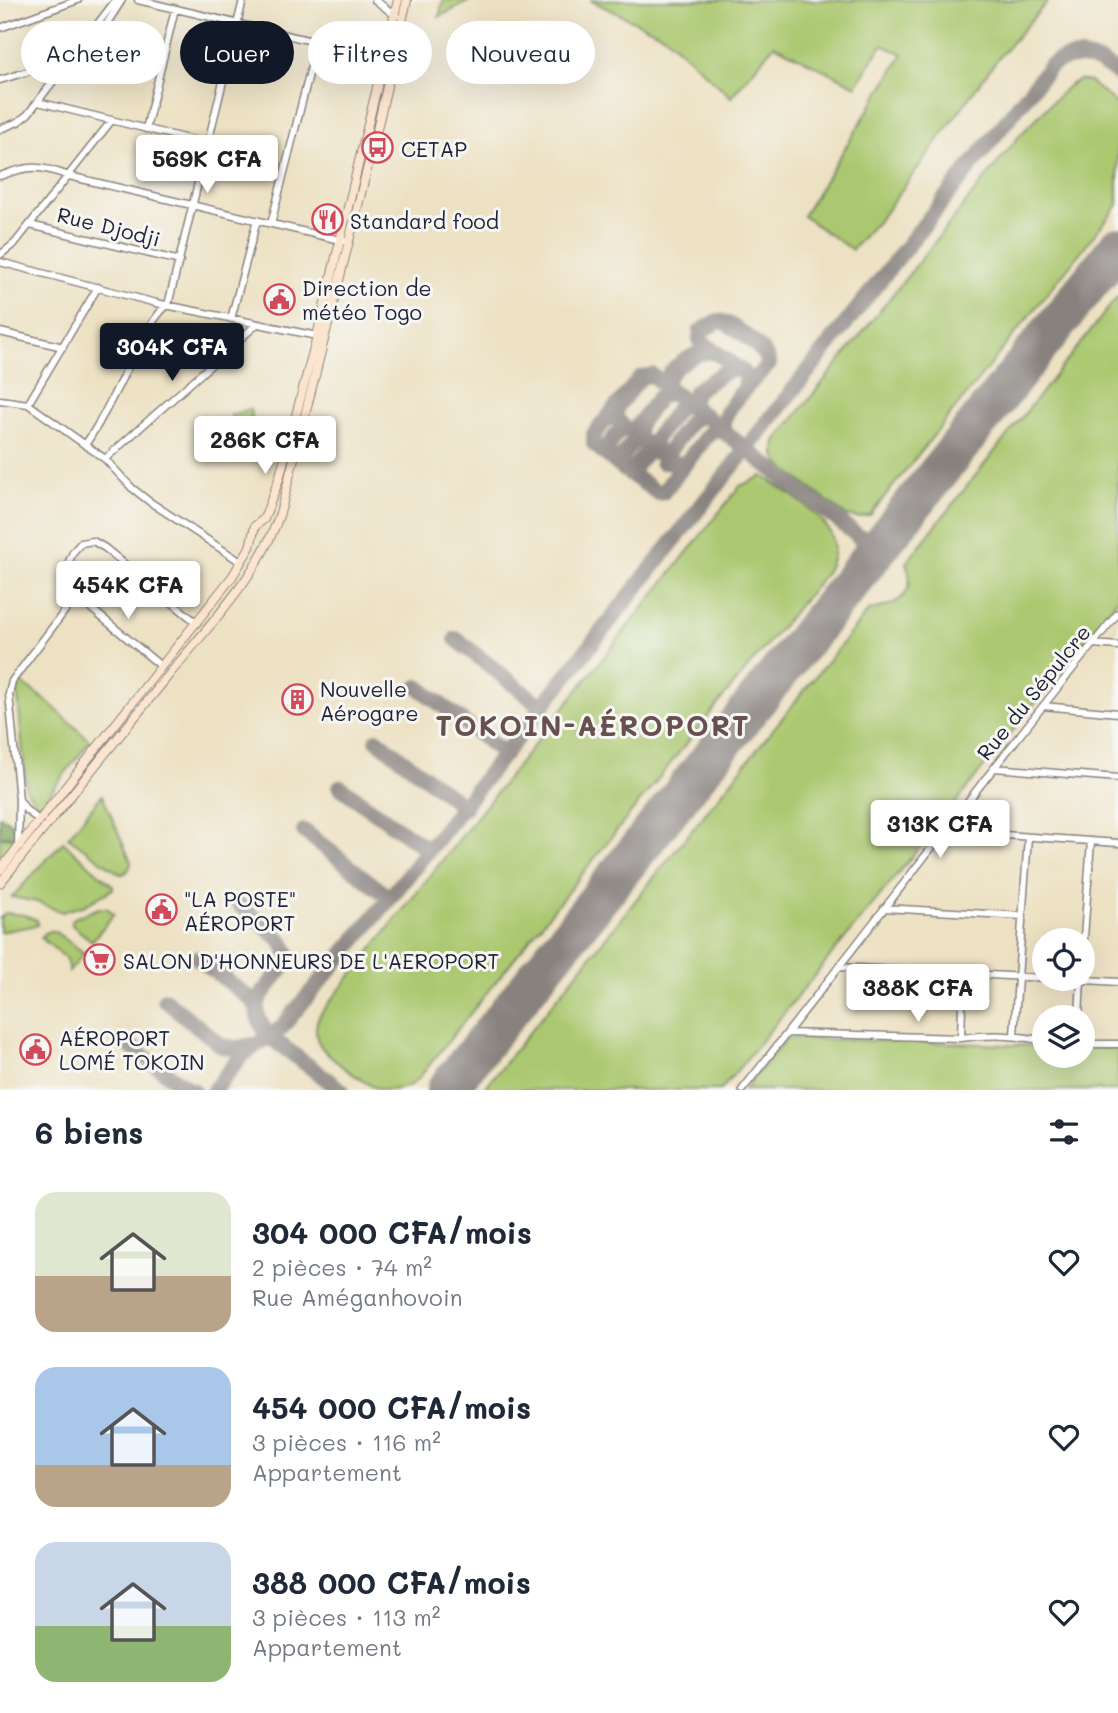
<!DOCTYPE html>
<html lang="fr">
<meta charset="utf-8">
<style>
:root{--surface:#fff;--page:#f6f6f7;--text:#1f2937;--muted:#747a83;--accent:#111827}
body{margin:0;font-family:Mali,sans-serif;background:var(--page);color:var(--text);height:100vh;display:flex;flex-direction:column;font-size:26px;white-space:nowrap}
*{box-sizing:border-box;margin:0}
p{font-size:23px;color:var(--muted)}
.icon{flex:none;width:38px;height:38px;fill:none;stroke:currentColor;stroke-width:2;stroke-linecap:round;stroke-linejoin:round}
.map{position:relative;height:1090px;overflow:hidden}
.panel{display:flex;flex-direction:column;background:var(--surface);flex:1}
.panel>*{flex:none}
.banner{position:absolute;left:21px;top:21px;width:700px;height:63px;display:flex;gap:14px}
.fabs{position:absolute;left:1032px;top:928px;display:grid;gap:14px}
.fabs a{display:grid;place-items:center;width:63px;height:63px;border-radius:50%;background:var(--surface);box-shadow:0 7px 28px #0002;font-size:35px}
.price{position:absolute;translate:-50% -60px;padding:0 16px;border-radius:7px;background:#fff;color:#222;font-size:23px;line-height:46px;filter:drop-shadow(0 2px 4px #0008)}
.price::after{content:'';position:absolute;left:50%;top:42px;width:21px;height:16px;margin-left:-10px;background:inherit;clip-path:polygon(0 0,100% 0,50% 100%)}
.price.active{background:var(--accent);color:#fff}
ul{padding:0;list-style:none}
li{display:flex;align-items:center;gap:21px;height:175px;padding:0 35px}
li span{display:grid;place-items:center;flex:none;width:196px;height:140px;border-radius:21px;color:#555}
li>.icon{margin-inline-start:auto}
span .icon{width:84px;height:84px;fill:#fffc;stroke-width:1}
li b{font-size:30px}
h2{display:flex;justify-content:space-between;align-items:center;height:84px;padding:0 35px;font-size:30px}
.chip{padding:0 24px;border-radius:32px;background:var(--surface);box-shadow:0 7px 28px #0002;font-size:24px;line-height:63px}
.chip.active{background:var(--accent);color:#fff}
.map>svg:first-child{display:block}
.green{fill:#abc86f;stroke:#667555;stroke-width:2}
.forest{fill:#88ac62;stroke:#55674e;stroke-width:2}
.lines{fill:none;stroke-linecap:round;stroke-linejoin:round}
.taxiway{stroke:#88827f;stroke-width:16}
.runway{stroke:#88827f;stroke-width:40}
.street-casing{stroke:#88827f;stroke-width:9}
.secondary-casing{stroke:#88827f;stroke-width:10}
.street{stroke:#fff;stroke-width:6}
.secondary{stroke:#fce5cf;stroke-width:8}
.labels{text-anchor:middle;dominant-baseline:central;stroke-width:6;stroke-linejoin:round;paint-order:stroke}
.poi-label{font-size:21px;fill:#22223b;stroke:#f6f6f2;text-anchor:start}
.street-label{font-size:21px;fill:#22223b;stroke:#f6f6f2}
.district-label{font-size:28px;font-weight:bold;letter-spacing:2px;fill:#68504e;stroke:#f6f6f2}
</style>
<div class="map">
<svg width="1118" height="1090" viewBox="0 0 1118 1090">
<rect width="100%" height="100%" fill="#f6f6f2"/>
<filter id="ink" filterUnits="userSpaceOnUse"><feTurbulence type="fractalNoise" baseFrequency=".0143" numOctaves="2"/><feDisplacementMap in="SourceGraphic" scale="14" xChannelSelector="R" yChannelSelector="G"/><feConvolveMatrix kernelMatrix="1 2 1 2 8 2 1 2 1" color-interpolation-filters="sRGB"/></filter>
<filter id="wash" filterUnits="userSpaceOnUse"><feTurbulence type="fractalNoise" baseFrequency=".00686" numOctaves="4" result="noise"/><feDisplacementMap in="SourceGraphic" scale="28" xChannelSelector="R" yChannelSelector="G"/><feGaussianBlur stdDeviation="1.57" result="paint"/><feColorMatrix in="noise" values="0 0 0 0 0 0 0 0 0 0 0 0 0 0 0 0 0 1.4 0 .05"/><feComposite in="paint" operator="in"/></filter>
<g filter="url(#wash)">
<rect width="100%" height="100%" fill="#ede1c3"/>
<path class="green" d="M443 0H471L439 17Z
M590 0H1049L996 61 884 214 852 250 803 216 903 54 882 45 856 86 774 45 731 97 665 36Z
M1079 80 1090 82 1118 105V205L870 515 859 518 847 516 779 464 775 455 776 441 1020 135 1069 85Z
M1118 296V599L941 821 721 1090H483L869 610C896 606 919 595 906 563Z
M250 409 259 459 245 461 231 415Z
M762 476C777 484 789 493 803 504 829 525 844 540 826 573L726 694 418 1079C408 1089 397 1090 383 1090 369 1088 332 1060 323 1049 314 1039 314 1024 321 1013L740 486Z
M19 681 48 702 90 741 39 807 26 789 17 685Z
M102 795 131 862C130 869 127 874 120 874L68 837Z
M5 837 18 839 19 846 0 868V838Z
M63 842 113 886V889L85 905 62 912 37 902 12 897Z
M99 908H107L114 914 92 941 73 926 71 922 74 918Z
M5 913 25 915 37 920 38 925 0 932V918Z
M49 931H54L84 953 69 972 66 958 41 938 43 934Z
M787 1038 1045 1046V1055H1083V1047L1118 1048V1090H744Z"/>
<path class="forest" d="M0 816 11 823 14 828 18 827V837L0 836Z"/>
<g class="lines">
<path class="taxiway" d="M745 389 746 378 742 371 700 341 701 331 718 321C731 321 769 352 769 364 754 379 725 406 722 426L727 434 718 429 710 432 663 492 658 493 622 468 594 444V434L641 377 652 375C676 396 703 413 727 434L858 536
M669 391 666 381C670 367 699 348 714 353
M617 406 615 417 626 429 669 462 676 465 683 463
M638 438V425L659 397 667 393 674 395
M655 452 654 440 679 407 683 405 692 407 695 391 726 371 739 369
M607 455C606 445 614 438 620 430L626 429
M662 462H669V451L691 421 695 418 706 416
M622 468 621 458 633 442 640 440
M634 476V468L647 451 655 452
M861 571C868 558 868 547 858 536 869 541 880 541 890 534
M456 639 542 707
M418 687 505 754
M377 740 464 807
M340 787 428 850
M304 831 390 898
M238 904 282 941 288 954 285 964 260 997 257 1007 258 1017 266 1034 341 1090
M197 958 251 999 257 1007
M165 1000 222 1046 237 1048 254 1045
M131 1047 188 1089 193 1090
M214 1090 242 1055 281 1028 390 898 1050 66C1073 50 1097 57 1118 74"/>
<path class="runway" d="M446 1090 1118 247"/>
</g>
</g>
<g filter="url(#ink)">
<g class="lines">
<defs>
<path id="street" d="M122 0 95 42 102 48 161 66
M138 0 384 58
M375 0 396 16
M0 28 78 0
M0 80 69 59
M38 102 208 144
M0 129 18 122 28 114 116 0
M146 129 175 9
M0 176C29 165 40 165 69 176L344 241
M271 224 317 43
M30 225 180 261
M0 255 15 243 112 120
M0 262 156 303 317 336
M231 319 257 220
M0 332 63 347
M0 400 28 404 105 459 132 488 150 502 241 562
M28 404 98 287
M85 445C91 436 97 427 102 417 116 394 149 316 168 305L243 0
M105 459 256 325
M1093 644 1118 646
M162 667 76 596 68 564 73 552 81 543 93 541 105 548 197 623
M1043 706 1118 713
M994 768 1118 778
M20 801 26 810 40 821
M947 831 1118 843
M18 847 19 800 9 694 12 681 76 596
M884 908 1023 916
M1083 951 1091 841
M839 967 1045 978
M1054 978 1118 982
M1079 1017 1081 978
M787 1033 961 1038C991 1034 1015 1035 1045 1041
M1014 1035 1028 837
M961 1038 963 974
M1083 1044H1118
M742 1090C868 932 989 770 1118 613"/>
<path id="secondary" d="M0 870 232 577 250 547 255 526 264 519 279 479 317 336 398 0
M0 883C56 814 112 745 168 676 209 625 265 569 282 506L375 138 407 0"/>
</defs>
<use href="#street" class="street-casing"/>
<use href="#secondary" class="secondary-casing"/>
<use href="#street" class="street"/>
<use href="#secondary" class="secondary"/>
</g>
</g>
<defs>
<symbol id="bus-ring" viewBox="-11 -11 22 22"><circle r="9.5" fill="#f6f6f2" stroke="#d1495b" stroke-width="1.5"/><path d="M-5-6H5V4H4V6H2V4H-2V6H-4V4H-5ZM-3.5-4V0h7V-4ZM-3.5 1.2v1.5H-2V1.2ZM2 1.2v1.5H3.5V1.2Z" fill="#d1495b"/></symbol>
<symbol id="restaurant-ring" viewBox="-11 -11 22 22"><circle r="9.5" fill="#f6f6f2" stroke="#d1495b" stroke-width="1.5"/><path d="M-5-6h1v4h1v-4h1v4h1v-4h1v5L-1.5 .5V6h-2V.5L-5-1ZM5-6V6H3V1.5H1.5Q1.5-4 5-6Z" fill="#d1495b"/></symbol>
<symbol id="civic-ring" viewBox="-11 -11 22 22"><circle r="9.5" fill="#f6f6f2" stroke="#d1495b" stroke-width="1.5"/><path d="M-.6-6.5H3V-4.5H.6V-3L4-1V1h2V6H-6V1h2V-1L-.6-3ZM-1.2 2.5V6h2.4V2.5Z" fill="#d1495b"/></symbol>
<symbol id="building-ring" viewBox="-11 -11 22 22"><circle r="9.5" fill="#f6f6f2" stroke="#d1495b" stroke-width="1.5"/><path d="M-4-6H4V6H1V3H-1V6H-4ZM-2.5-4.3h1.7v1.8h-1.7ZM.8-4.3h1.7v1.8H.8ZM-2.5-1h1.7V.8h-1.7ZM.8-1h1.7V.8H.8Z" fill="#d1495b"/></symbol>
<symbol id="supermarket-ring" viewBox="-11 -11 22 22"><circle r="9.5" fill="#f6f6f2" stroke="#d1495b" stroke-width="1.5"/><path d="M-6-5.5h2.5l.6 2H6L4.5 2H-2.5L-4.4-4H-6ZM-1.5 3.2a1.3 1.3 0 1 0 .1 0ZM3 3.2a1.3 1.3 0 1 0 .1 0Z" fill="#d1495b"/></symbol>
</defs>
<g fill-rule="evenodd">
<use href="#bus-ring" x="360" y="130" width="35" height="35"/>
<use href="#restaurant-ring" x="310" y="202" width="35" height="35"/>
<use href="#civic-ring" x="262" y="282" width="35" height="35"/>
<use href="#building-ring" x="280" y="682" width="35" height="35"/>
<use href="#civic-ring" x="144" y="892" width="35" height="35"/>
<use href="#supermarket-ring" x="82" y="942" width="35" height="35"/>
<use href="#civic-ring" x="18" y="1032" width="35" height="35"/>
</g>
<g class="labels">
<g class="poi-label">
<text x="401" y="148">CETAP</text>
<text x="350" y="220">Standard food</text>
<text x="302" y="287">Direction de<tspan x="302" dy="24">météo Togo</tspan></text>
<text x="320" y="688">Nouvelle<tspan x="320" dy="24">Aérogare</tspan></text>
<text x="184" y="898">"LA POSTE"<tspan x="184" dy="24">AÉROPORT</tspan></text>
<text x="123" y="960">SALON D'HONNEURS DE L'AEROPORT</text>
<text x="59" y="1037">AÉROPORT<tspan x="59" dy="24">LOMÉ TOKOIN</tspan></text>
</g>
<g class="street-label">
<text transform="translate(109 226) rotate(14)">Rue Djodji</text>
<text transform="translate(1033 692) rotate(-51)">Rue du Sépulcre</text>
</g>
<g class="district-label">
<text x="593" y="725">TOKOIN-AÉROPORT</text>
</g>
</g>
</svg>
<div class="fabs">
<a><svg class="icon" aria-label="locate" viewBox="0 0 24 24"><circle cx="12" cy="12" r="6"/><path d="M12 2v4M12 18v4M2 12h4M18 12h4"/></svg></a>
<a><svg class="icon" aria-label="layers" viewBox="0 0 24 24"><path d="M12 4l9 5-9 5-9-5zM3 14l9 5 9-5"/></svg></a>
</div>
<b class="price" style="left:207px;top:195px">569K CFA</b>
<b class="price active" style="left:172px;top:383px">304K CFA</b>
<b class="price" style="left:265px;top:476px">286K CFA</b>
<b class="price" style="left:128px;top:621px">454K CFA</b>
<b class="price" style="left:940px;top:860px">313K CFA</b>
<b class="price" style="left:918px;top:1024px">388K CFA</b>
<div class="banner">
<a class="chip">Acheter</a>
<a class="chip active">Louer</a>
<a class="chip">Filtres</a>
<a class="chip">Nouveau</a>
</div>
</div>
<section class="panel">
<h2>6 biens<svg class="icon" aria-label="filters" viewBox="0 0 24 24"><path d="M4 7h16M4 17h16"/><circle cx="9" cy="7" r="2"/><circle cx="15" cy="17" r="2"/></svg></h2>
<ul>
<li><span style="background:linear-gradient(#dfe7d0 60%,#b9a48a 0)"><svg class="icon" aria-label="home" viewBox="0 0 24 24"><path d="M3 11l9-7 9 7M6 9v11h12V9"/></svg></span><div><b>304 000 CFA/mois</b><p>2 pièces · 74 m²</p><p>Rue Améganhovoin</p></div><svg class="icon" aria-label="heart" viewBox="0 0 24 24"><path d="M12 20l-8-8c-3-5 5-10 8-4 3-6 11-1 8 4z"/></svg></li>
<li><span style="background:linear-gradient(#a9c7e8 70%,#b9a48a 0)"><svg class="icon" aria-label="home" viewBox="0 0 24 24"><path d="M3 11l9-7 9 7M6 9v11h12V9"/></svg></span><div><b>454 000 CFA/mois</b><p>3 pièces · 116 m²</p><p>Appartement</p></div><svg class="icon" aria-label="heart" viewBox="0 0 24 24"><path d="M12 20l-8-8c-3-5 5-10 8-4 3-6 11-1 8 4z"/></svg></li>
<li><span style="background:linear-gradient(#c9d6e8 60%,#8fb573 0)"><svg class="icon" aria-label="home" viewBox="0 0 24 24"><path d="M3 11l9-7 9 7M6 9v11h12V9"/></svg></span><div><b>388 000 CFA/mois</b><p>3 pièces · 113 m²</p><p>Appartement</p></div><svg class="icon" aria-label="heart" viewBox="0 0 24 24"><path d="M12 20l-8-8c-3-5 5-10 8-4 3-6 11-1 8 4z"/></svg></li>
</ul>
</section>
